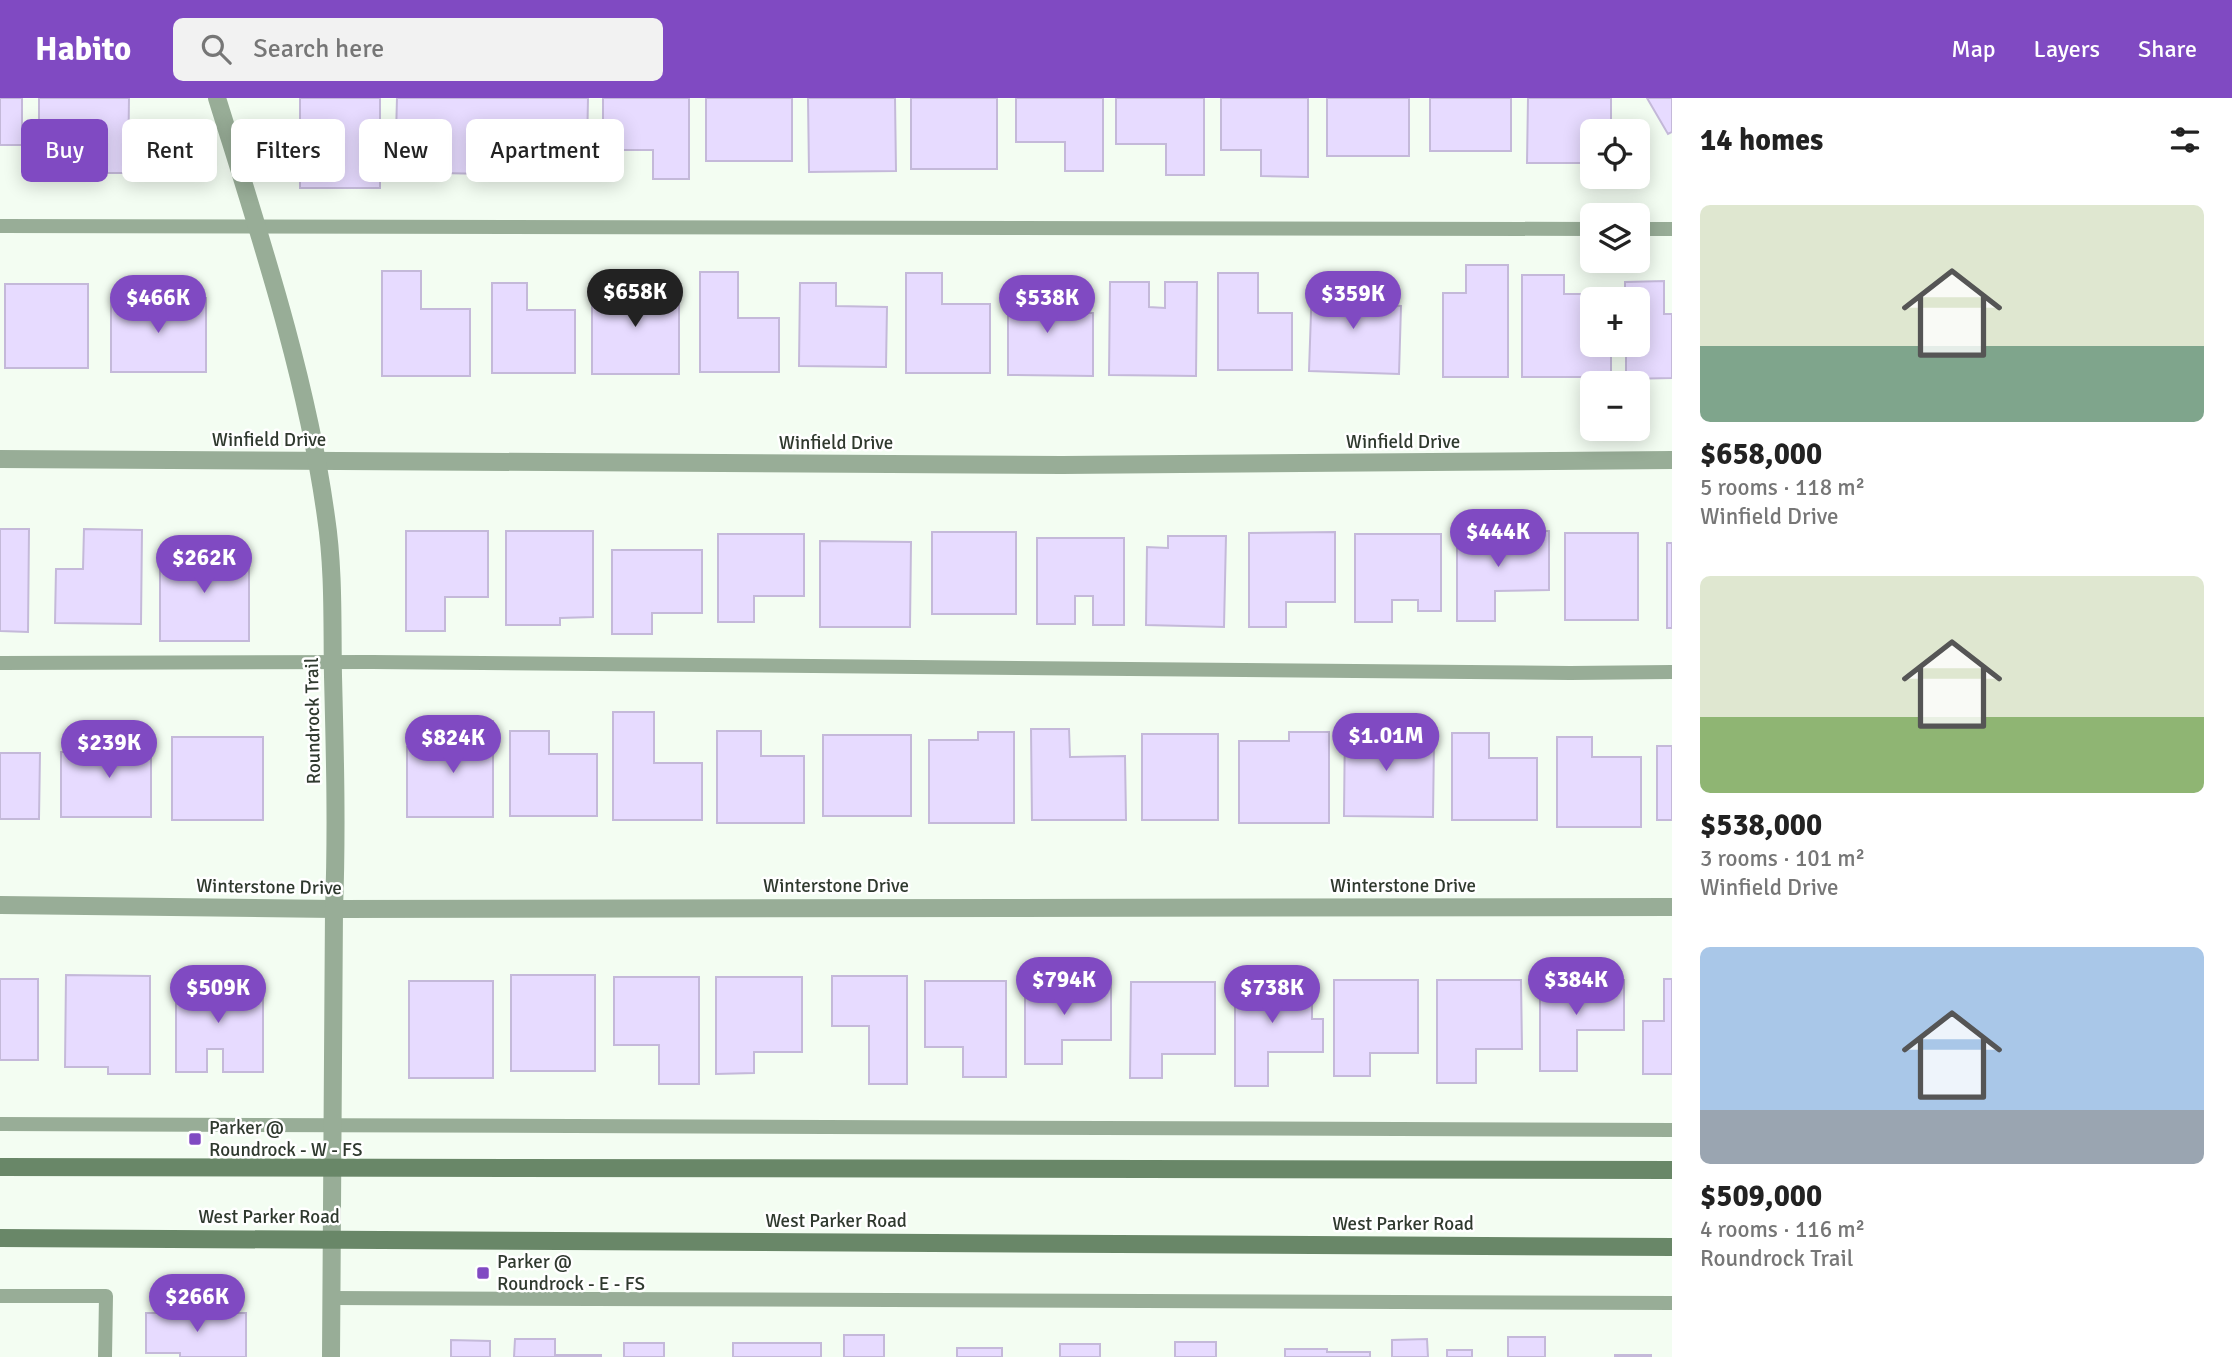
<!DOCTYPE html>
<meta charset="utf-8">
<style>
:root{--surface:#fff;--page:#f2f2f2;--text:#222;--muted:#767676;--accent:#804ac2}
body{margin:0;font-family:Signika,sans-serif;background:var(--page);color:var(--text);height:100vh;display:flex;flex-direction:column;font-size:26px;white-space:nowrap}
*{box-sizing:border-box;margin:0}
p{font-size:23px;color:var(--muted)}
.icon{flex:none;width:38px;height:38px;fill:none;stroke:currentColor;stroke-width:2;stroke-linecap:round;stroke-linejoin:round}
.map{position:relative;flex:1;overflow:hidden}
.sheet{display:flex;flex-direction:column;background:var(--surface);width:560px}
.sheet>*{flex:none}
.hud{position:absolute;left:21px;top:21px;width:665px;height:63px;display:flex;gap:14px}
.buttons{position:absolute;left:1580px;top:21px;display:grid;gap:14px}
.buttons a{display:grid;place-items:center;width:70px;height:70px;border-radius:10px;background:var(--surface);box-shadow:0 4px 18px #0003;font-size:35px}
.price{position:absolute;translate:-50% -60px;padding:0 16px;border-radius:24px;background:var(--accent);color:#fff;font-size:23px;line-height:46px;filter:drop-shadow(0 2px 4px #0008)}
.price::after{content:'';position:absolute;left:50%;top:42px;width:21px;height:16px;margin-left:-10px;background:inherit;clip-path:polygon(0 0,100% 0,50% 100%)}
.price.on{background:#222;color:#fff}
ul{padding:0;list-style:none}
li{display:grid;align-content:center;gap:14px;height:371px;padding:0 28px}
li span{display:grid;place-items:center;height:217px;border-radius:10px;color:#555}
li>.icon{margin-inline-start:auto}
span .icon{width:126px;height:126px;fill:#fffc;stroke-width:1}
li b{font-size:30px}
h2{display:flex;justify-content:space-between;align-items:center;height:84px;padding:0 28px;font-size:30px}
.tag{padding:0 24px;border-radius:10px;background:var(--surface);box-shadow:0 4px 18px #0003;font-size:24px;line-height:63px}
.tag.on{background:var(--accent);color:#fff}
header{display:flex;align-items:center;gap:42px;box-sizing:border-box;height:98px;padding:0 35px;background:var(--accent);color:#fff}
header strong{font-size:33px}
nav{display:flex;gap:38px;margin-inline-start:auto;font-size:24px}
.search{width:490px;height:63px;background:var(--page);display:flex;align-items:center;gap:18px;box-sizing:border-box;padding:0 24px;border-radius:10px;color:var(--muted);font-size:26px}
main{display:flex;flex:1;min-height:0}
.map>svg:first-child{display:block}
.building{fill:#e7dbff;stroke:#c4b9d9;stroke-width:2}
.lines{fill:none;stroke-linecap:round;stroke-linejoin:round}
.service{stroke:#98ad97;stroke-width:14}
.minor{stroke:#98ad97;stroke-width:18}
.tertiary{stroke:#98ad97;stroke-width:18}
.secondary{stroke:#698768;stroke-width:18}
.poi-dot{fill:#804ac2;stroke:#fff;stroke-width:2.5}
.labels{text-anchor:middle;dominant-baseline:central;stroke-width:5;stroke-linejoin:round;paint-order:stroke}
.street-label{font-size:19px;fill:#2f392e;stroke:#fff}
.poi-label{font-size:19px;fill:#2f392e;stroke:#fff;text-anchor:start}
</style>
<header>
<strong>Habito</strong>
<div class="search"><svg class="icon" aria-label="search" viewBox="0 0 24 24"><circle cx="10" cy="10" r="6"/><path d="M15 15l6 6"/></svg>Search here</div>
<nav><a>Map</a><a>Layers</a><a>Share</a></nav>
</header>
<main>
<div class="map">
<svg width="1672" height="1259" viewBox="0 0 1672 1259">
<rect width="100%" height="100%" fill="#f3fdf2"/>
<path class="building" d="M0 0H22V47H0Z
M39 0H129L128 75H90V43L72 42V70H39Z
M300 0H380V90H300Z
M397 0H588L587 53 538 51 537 77 395 74Z
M603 0H689V81H653V52H603Z
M706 0H792V63H706Z
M808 0H895L896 73 809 74Z
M911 0H997V71H911Z
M1016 0H1103V73H1065V44H1016Z
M1116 0H1204V77H1166V46H1116Z
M1221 0H1308V79L1261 78V52H1221Z
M1327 0H1409V58H1327Z
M1430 0H1511V53H1430Z
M1528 0H1611V33H1592V65H1527Z
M1647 0H1672V34L1668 36Z
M1466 167H1508V279H1443V195H1466Z
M382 173H421V211H470V278H382Z
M700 174H738V220H779V274H700Z
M906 175H942V206H990V275H906Z
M1218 175H1258V215H1292V272H1218Z
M1522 177H1564V196H1611V201H1592V247H1611V279H1522Z
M592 183H631V208H648V183H679V276H592Z
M1664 183V216H1672V280L1626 281V247H1638V201H1625V184Z
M1110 184H1149V209L1165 210V184H1197L1196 278 1109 277Z
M492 185H527V212H575V275H492Z
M800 185H836V208L887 209 886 269 799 268Z
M5 186H88V270H5Z
M1008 186H1057V215H1093V278L1008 277Z
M1312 186 1376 188V207L1401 208 1399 276 1309 273Z
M111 200H206V274H111Z
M0 431H29L28 534 0 533Z
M84 431 142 432 141 526 55 525 56 471H83Z
M406 433H488V499H445V533H406Z
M506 433H593V519L560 520V527H506Z
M1457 433H1549V492L1495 493V523H1457Z
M932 434H1016V516H932Z
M1335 434V504H1286V529H1249V435Z
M1565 435H1638V522H1565Z
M718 436H804V498H754V524H718Z
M1355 436H1441V513H1418V502H1392V524H1355Z
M1168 438H1226L1224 529 1146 527 1147 449 1168 450Z
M1037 440H1124V527H1093V498H1075V526H1037Z
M820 443 911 444 910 529H820Z
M1667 445H1672V530H1667Z
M160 451H249V543H160Z
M612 452H702V515H652V536H612Z
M613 614H654V665H702V722H613Z
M1345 621H1382L1381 642H1434L1433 719 1344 718Z
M452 623H493V719H407V649H452Z
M1031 631H1069L1070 659 1125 658 1126 722H1032Z
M510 633H549V656H597V718H510Z
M717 633H761V658H804V725H717Z
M113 634H151V719H61V654H113Z
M978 634H1014V725H929V642H978Z
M1289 634H1329V725H1239V643H1289Z
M1452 635H1489V660H1537V722H1452Z
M1142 636H1218V722H1142Z
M823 637H911V718H823Z
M172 639H263V722H172Z
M1557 639H1592V659H1641V729H1557Z
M1657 648H1672V722H1657Z
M0 655H40L39 721H0Z
M66 877 150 878V976H108V969H65Z
M511 877H595V973H511Z
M832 878H907V986H869V928H832Z
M176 879H236V898H263V974H223V951H207V974H176Z
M614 879H699V986H659V947H614Z
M716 879H802V954H754V975L716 976Z
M0 881H38V962H0Z
M1235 881H1312V921H1323V954H1268V988H1235Z
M1664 881H1672V976H1643V923H1664Z
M1334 882H1418V955H1370V978H1334Z
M1437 882H1521L1522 951H1476V985H1437Z
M1540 882H1624V932H1577V973H1540Z
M409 883H493V980H409Z
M925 883H1006V979H963V949H925Z
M1025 884H1111V942H1062V966H1025Z
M1131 884H1215V956H1162V980H1130Z
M146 1215H246V1259H180V1255H146Z
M844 1237H884V1259H844Z
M1508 1239H1545V1259H1508Z
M515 1241H555V1257H601V1259H514Z
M1427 1241 1428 1259H1392V1242Z
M451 1242 490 1243V1259H451Z
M1175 1244H1216V1259H1175Z
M624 1245H664V1259H624Z
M733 1245H821V1259H733Z
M1060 1246H1100V1259H1060Z
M957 1250H1002V1259H957Z
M1285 1251H1327V1254H1370V1259H1285Z
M1447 1252H1472V1259H1447Z
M1615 1257H1651V1259H1615Z"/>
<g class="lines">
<path class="service" d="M0 128 1592 131
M1638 131H1672
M0 565 372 564 1570 575 1672 574
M0 1026 1672 1032
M0 1198H106L105 1259
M332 1200 1672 1205"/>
<path class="minor" d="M0 361 1062 367 1672 362
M0 807 334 811 1672 809"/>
<path class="tertiary" d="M217 0C259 135 307 279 326 419 334 472 332 526 333 578 335 656 337 733 334 811L331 1259"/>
<path class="secondary" d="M0 1069 1672 1072
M0 1140 1672 1149"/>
</g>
<g class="poi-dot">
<rect x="188" y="1034" width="14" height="14" rx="3.5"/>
<rect x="476" y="1168" width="14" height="14" rx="3.5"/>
</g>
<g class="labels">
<g class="street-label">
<text x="269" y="342">Winfield Drive</text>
<text x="1403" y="344">Winfield Drive</text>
<text x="836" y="345">Winfield Drive</text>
<text transform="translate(313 623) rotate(-91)">Roundrock Trail</text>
<text x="836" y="788">Winterstone Drive</text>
<text x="1403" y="788">Winterstone Drive</text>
<text transform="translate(269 789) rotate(1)">Winterstone Drive</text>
<text x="269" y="1119">West Parker Road</text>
<text x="836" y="1123">West Parker Road</text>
<text x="1403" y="1126">West Parker Road</text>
</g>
<g class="poi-label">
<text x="209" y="1030">Parker @<tspan x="209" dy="22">Roundrock - W - FS</tspan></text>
<text x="497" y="1164">Parker @<tspan x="497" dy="22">Roundrock - E - FS</tspan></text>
</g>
</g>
</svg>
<div class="buttons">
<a><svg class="icon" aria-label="locate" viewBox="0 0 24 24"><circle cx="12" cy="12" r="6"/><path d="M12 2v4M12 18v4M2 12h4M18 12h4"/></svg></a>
<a><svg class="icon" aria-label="layers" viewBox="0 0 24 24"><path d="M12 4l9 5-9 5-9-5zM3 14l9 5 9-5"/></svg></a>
<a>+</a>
<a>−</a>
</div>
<b class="price on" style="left:635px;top:231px">$658K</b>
<b class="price" style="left:1353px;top:233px">$359K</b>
<b class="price" style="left:158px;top:237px">$466K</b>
<b class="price" style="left:1047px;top:237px">$538K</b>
<b class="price" style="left:1498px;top:471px">$444K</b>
<b class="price" style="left:204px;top:497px">$262K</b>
<b class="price" style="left:1386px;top:675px">$1.01M</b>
<b class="price" style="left:453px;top:677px">$824K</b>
<b class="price" style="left:109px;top:682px">$239K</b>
<b class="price" style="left:1064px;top:919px">$794K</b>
<b class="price" style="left:1576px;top:919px">$384K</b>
<b class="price" style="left:218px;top:927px">$509K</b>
<b class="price" style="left:1272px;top:927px">$738K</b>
<b class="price" style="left:197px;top:1236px">$266K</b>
<div class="hud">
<a class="tag on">Buy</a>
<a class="tag">Rent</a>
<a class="tag">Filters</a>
<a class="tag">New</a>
<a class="tag">Apartment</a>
</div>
</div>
<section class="sheet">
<h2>14 homes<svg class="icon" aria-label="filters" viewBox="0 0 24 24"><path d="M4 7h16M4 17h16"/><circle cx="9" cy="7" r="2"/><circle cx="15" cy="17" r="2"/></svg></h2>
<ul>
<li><span style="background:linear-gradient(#dfe7d0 65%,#7fa58c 0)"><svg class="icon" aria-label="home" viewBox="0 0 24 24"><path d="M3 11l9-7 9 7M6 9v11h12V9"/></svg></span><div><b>$658,000</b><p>5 rooms · 118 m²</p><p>Winfield Drive</p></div></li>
<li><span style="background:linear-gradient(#dfe7d0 65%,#8fb573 0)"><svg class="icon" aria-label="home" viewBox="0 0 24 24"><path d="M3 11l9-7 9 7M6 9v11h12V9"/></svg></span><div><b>$538,000</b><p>3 rooms · 101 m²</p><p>Winfield Drive</p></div></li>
<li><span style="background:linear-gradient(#a9c7e8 75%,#9aa5b1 0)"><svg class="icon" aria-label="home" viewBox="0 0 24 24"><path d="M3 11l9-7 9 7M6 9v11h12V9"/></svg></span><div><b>$509,000</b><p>4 rooms · 116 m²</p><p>Roundrock Trail</p></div></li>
</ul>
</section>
</main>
